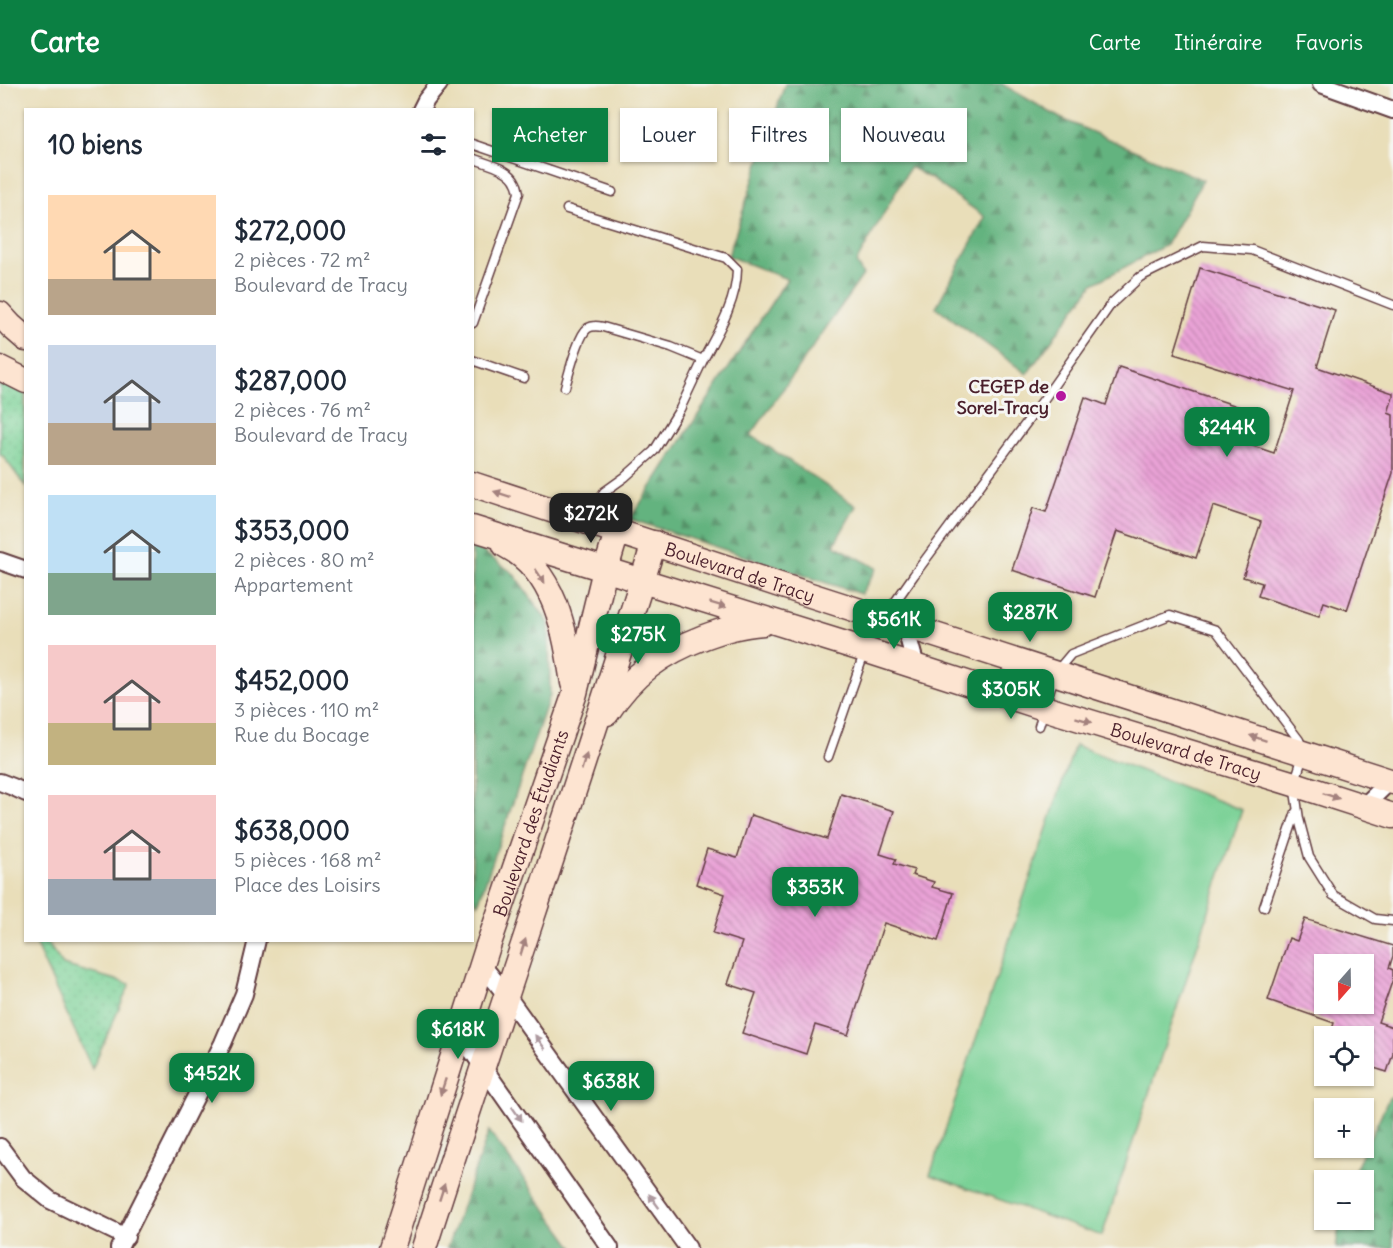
<!DOCTYPE html>
<html lang="fr">
<meta charset="utf-8">
<style>
:root{--surface:#fff;--page:#f2f2f3;--text:#1f2937;--muted:#747a83;--accent:#0b8043}
body{margin:0;font-family:Delius,sans-serif;background:var(--page);color:var(--text);height:100vh;display:flex;flex-direction:column;font-size:22px;white-space:nowrap}
*{box-sizing:border-box;margin:0}
p{font-size:20px;color:var(--muted)}
.icon{flex:none;width:33px;height:33px;fill:none;stroke:currentColor;stroke-width:2;stroke-linecap:round;stroke-linejoin:round}
.map{position:relative;flex:1;overflow:hidden}
.sheet{position:absolute;left:24px;top:24px;width:450px;height:834px;display:flex;flex-direction:column;background:var(--surface);border-radius:0px;box-shadow:0 2px 4px #0004}
.sheet>*{flex:none}
.top-card{position:absolute;left:492px;top:24px;width:570px;height:54px;display:flex;gap:12px}
.needle{width:39px;rotate:200deg}
.tools{position:absolute;left:1314px;top:870px;display:grid;gap:12px}
.tools a{display:grid;place-items:center;width:60px;height:60px;border-radius:0px;background:var(--surface);box-shadow:0 2px 4px #0004;font-size:30px}
.price{position:absolute;translate:-50% -51px;padding:0 14px;border-radius:12px;background:var(--accent);color:#fff;font-size:20px;line-height:39px;filter:drop-shadow(0 2px 3px #0008)}
.price::after{content:'';position:absolute;left:50%;top:36px;width:18px;height:14px;margin-left:-9px;background:inherit;clip-path:polygon(0 0,100% 0,50% 100%)}
.price.current{background:#222;color:#fff}
ul{padding:0;list-style:none}
li{display:flex;align-items:center;gap:18px;height:150px;padding:0 24px}
li span{display:grid;place-items:center;flex:none;width:168px;height:120px;border-radius:0px;color:#555}
li>.icon{margin-inline-start:auto}
span .icon{width:72px;height:72px;fill:#fffc;stroke-width:1}
li b{font-size:26px}
h2{display:flex;justify-content:space-between;align-items:center;height:72px;padding:0 24px;font-size:26px}
.chip{padding:0 21px;border-radius:0px;background:var(--surface);box-shadow:0 2px 4px #0004;font-size:21px;line-height:54px}
.chip.current{background:var(--accent);color:#fff}
header{display:flex;align-items:center;gap:36px;box-sizing:border-box;height:84px;padding:0 30px;background:var(--accent);color:#fff}
header strong{font-size:28px}
nav{display:flex;gap:33px;margin-inline-start:auto;font-size:21px}
.map>svg:first-child{display:block}
.forest{fill:url(#forest-firs);stroke:#566955;stroke-width:1.5}
.park{fill:url(#park-dots);stroke:#627860;stroke-width:1.5}
.pitch{fill:#7ad196;stroke:#627860;stroke-width:1.5}
.building{fill:url(#building-back-hatch);fill-rule:evenodd}
.lines{fill:none;stroke-linecap:round;stroke-linejoin:round}
.lane-casing{stroke:#623c40;stroke-width:11}
.street-casing{stroke:#623c40;stroke-width:20}
.secondary-casing{stroke:#623c40;stroke-width:27}
.lane{stroke:#fff;stroke-width:8}
.street{stroke:#fff;stroke-width:16}
.secondary{stroke:#fde4d1;stroke-width:24}
.oneway{fill:#a4827e}
.oneway2{fill:#ae9aa0}
.poi-dot{fill:#b5179e;stroke:#f6f6f2;stroke-width:2}
.labels{text-anchor:middle;dominant-baseline:central;stroke-width:6;stroke-linejoin:round;paint-order:stroke}
.poi-label{font-size:18px;font-weight:bold;fill:#4a1f2b;stroke:#f6f6f2;text-anchor:end}
.street-label{font-size:18px;fill:#4a1f2b;stroke:#f6f6f2}
</style>
<header>
<strong>Carte</strong>
<nav><a>Carte</a><a>Itinéraire</a><a>Favoris</a></nav>
</header>
<div class="map">
<svg width="1393" height="1164" viewBox="0 0 1393 1164">
<defs>
<pattern id="forest-firs" width="22" height="20" patternUnits="userSpaceOnUse" patternTransform="scale(1.5)"><rect width="22" height="20" fill="#63b37f"/><path d="M5 1l3.5 6h-7zM16 11l3.5 6h-7z" fill="#549168"/></pattern>
<pattern id="park-dots" width="8" height="8" patternUnits="userSpaceOnUse" patternTransform="scale(1.5)"><rect width="8" height="8" fill="#7ad196"/><path d="M2 2h.1M6 6h.1" fill="none" stroke="#6bb381" stroke-width="1.8" stroke-linecap="round"/></pattern>
<pattern id="building-back-hatch" width="6" height="6" patternUnits="userSpaceOnUse" patternTransform="scale(1.5)"><rect width="6" height="6" fill="#eaa3d7"/><path d="M-1 5l2 2M0 0l6 6M5-1l2 2" fill="none" stroke="#c084af"/></pattern>
</defs>
<rect width="100%" height="100%" fill="#f6f6f2"/>
<filter id="ink" filterUnits="userSpaceOnUse"><feTurbulence type="fractalNoise" baseFrequency=".0167" numOctaves="2"/><feDisplacementMap in="SourceGraphic" scale="12" xChannelSelector="R" yChannelSelector="G"/><feConvolveMatrix kernelMatrix="1 2 1 2 8 2 1 2 1" color-interpolation-filters="sRGB"/></filter>
<filter id="wash" filterUnits="userSpaceOnUse"><feTurbulence type="fractalNoise" baseFrequency=".008" numOctaves="4" result="noise"/><feDisplacementMap in="SourceGraphic" scale="24" xChannelSelector="R" yChannelSelector="G"/><feGaussianBlur stdDeviation="1.35" result="paint"/><feColorMatrix in="noise" values="0 0 0 0 0 0 0 0 0 0 0 0 0 0 0 0 0 1.4 0 .05"/><feComposite in="paint" operator="in"/></filter>
<g filter="url(#wash)">
<rect width="100%" height="100%" fill="#e9deb9"/>
<path class="forest" d="M785 0H1002L1060 34 1203 96 1166 161 1093 200 1027 290 936 223 985 133 930 94 910 83 856 179 863 191 751 351 856 422 834 461 877 484 861 510 630 435 787 195 728 172Z
M472 460 513 489 549 539 550 611 478 820 472 811Z
M1393 1012V1164H1336L1340 1136H1364V1096H1350L1389 1014Z
M489 1047 574 1164H447Z"/>
<path class="park" d="M0 291 25 303V402L3 372 0 371Z
M34 857H46L63 881 130 900 92 985Z"/>
<path class="pitch" d="M1075 661 1242 726 1102 1152 930 1091Z"/>
<g id="blocks">
<path class="building" d="M1200 184 1335 226 1317 283 1393 309V313L1388 329 1393 331V389L1347 526 1324 518 1319 532 1258 512 1262 499 1243 493 1261 438 1213 422 1196 474 1117 447 1095 513 1012 486 1033 424 1046 428 1085 313 1106 321 1119 283 1255 328 1244 359 1274 369 1294 307 1174 270Z
M841 710 894 727 880 770 896 775 894 780 914 786 912 791 934 798 932 803 953 809 938 857 884 839 848 951 815 941 806 970 742 949 756 909 728 900 742 858 713 849 725 810 696 800 707 765 737 774 751 731 827 755Z
M1305 835 1393 862V872L1389 884 1393 886V895L1378 938 1393 943V970L1387 988 1364 981V952H1330L1334 939 1268 916 1289 854 1297 857ZM1324 880H1364V920H1324Z"/>
</g>
</g>
<g filter="url(#ink)">
<use href="#blocks" fill-opacity="0" stroke="#623c40" stroke-width="1.5"/>
<g class="lines">
<defs>
<path id="lane" d="M472 60 612 108
M472 74C486 80 510 84 516 99 518 102 518 105 519 109L473 239
M567 125 726 174 737 185C737 217 718 248 703 276
M472 276 524 294
M565 303C569 290 578 251 588 244 593 241 598 242 603 243L671 263 703 276 680 325 654 367 625 393 604 408 598 417 591 439
M886 531 914 491 1044 315 1111 220 1140 193 1203 162 1252 166 1393 221
M1039 642 1055 589 1071 570 1170 531 1216 546 1299 656 1304 669 1294 700 1299 735 1309 773 1333 811 1375 835 1393 837
M828 673 865 567
M1264 823 1296 728"/>
<path id="street" d="M1321 0 1393 26
M421 26 426 16 439 0
M0 477 26 486
M905 542 916 582
M0 698 13 703 26 709
M1363 723 1390 697
M482 881 507 912 688 1164
M460 950 610 1164
M0 1063 23 1094 50 1116 126 1153
M119 1164 223 959 244 910 257 856"/>
<g id="secondary">
<path d="M0 230 11 242 26 255"/>
<path d="M0 284 26 297"/>
<path id="s1" d="M472 400 801 508 1393 698"/>
<path id="s2" d="M472 444 865 566 1044 624 1294 700 1393 732"/>
<path d="M505 461C556 487 565 548 573 599"/>
<path d="M607 629C632 590 662 569 704 553 726 545 740 541 763 539"/>
<path id="s3" d="M392 1164 487 865 575 609 602 498 617 448"/>
<path d="M424 1164C499 929 580 695 654 459"/>
</g>
</defs>
<use href="#lane" class="lane-casing"/>
<use href="#street" class="street-casing"/>
<use href="#secondary" class="secondary-casing"/>
<use href="#lane" class="lane"/>
<use href="#street" class="street"/>
<use href="#secondary" class="secondary"/>
</g>
<defs><path id="oneway-solid" d="M-6-.8H1V-3.2L6.5 0L1 3.2V.8H-6Z" transform="scale(1.5)"/></defs>
<g class="oneway">
<use href="#oneway-solid" transform="translate(502 410) rotate(-162)"/>
<use href="#oneway-solid" transform="translate(540 492) rotate(56)"/>
<use href="#oneway-solid" transform="translate(718 521) rotate(17)"/>
<use href="#oneway-solid" transform="translate(1084 636) rotate(17)"/>
<use href="#oneway-solid" transform="translate(1258 654) rotate(-162)"/>
<use href="#oneway-solid" transform="translate(584 678) rotate(-72)"/>
<use href="#oneway-solid" transform="translate(1331 712) rotate(18)"/>
<use href="#oneway-solid" transform="translate(523 863) rotate(-72)"/>
<use href="#oneway-solid" transform="translate(443 1003) rotate(108)"/>
<use href="#oneway-solid" transform="translate(442 1108) rotate(-72)"/>
</g>
<g class="oneway2">
<use href="#oneway-solid" transform="translate(540 958) rotate(-126)"/>
<use href="#oneway-solid" transform="translate(517 1030) rotate(55)"/>
<use href="#oneway-solid" transform="translate(654 1117) rotate(-126)"/>
</g>
</g>
<circle class="poi-dot" cx="1061" cy="312" r="6"/>
<g class="labels">
<g class="poi-label">
<text x="1049" y="302">CEGEP de<tspan x="1049" dy="21">Sorel-Tracy</tspan></text>
</g>
<g class="street-label">
<text stroke="none"><textPath href="#s1" startOffset="282">Boulevard de Tracy</textPath></text>
<text stroke="none"><textPath href="#s2" startOffset="748">Boulevard de Tracy</textPath></text>
<text stroke="none"><textPath href="#s3" startOffset="447">Boulevard des Étudiants</textPath></text>
</g>
</g>
</svg>
<div class="tools">
<a><svg class="needle" viewBox="-14 -14 28 28"><path d="M0-13l5 13h-10z" fill="#e53935"/><path d="M0 13l5-13h-10z" fill="#747a83"/></svg></a>
<a><svg class="icon" aria-label="locate" viewBox="0 0 24 24"><circle cx="12" cy="12" r="6"/><path d="M12 2v4M12 18v4M2 12h4M18 12h4"/></svg></a>
<a>+</a>
<a>−</a>
</div>
<b class="price" style="left:1227px;top:374px">$244K</b>
<b class="price current" style="left:591px;top:460px">$272K</b>
<b class="price" style="left:1030px;top:559px">$287K</b>
<b class="price" style="left:894px;top:566px">$561K</b>
<b class="price" style="left:638px;top:581px">$275K</b>
<b class="price" style="left:1011px;top:636px">$305K</b>
<b class="price" style="left:815px;top:834px">$353K</b>
<b class="price" style="left:458px;top:976px">$618K</b>
<b class="price" style="left:212px;top:1020px">$452K</b>
<b class="price" style="left:611px;top:1028px">$638K</b>
<div class="top-card">
<a class="chip current">Acheter</a>
<a class="chip">Louer</a>
<a class="chip">Filtres</a>
<a class="chip">Nouveau</a>
</div>
<section class="sheet">
<h2>10 biens<svg class="icon" aria-label="filters" viewBox="0 0 24 24"><path d="M4 7h16M4 17h16"/><circle cx="9" cy="7" r="2"/><circle cx="15" cy="17" r="2"/></svg></h2>
<ul>
<li><span style="background:linear-gradient(#ffd9b3 70%,#b9a48a 0)"><svg class="icon" aria-label="home" viewBox="0 0 24 24"><path d="M3 11l9-7 9 7M6 9v11h12V9"/></svg></span><div><b>$272,000</b><p>2 pièces · 72 m²</p><p>Boulevard de Tracy</p></div></li>
<li><span style="background:linear-gradient(#c9d6e8 65%,#b9a48a 0)"><svg class="icon" aria-label="home" viewBox="0 0 24 24"><path d="M3 11l9-7 9 7M6 9v11h12V9"/></svg></span><div><b>$287,000</b><p>2 pièces · 76 m²</p><p>Boulevard de Tracy</p></div></li>
<li><span style="background:linear-gradient(#bfe0f5 65%,#7fa58c 0)"><svg class="icon" aria-label="home" viewBox="0 0 24 24"><path d="M3 11l9-7 9 7M6 9v11h12V9"/></svg></span><div><b>$353,000</b><p>2 pièces · 80 m²</p><p>Appartement</p></div></li>
<li><span style="background:linear-gradient(#f6c9c9 65%,#c2b280 0)"><svg class="icon" aria-label="home" viewBox="0 0 24 24"><path d="M3 11l9-7 9 7M6 9v11h12V9"/></svg></span><div><b>$452,000</b><p>3 pièces · 110 m²</p><p>Rue du Bocage</p></div></li>
<li><span style="background:linear-gradient(#f6c9c9 70%,#9aa5b1 0)"><svg class="icon" aria-label="home" viewBox="0 0 24 24"><path d="M3 11l9-7 9 7M6 9v11h12V9"/></svg></span><div><b>$638,000</b><p>5 pièces · 168 m²</p><p>Place des Loisirs</p></div></li>
</ul>
</section>
</div>
